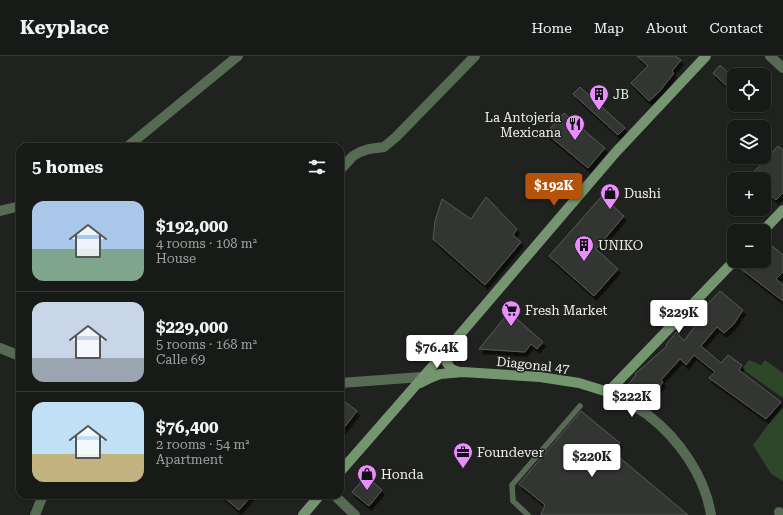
<!DOCTYPE html>
<meta charset="utf-8">
<style>
:root{--surface:#181a17;--page:#252724;--text:#f1f3f6;--muted:#9fa1a1;--line:#363836;--accent:#b45309}
body{margin:0;font-family:"Roboto Serif",serif;background:var(--page);color:var(--text);height:100vh;display:flex;flex-direction:column;font-size:15px;white-space:nowrap}
*{box-sizing:border-box;margin:0}
p{font-size:13px;color:var(--muted)}
.icon{flex:none;width:22px;height:22px;fill:none;stroke:currentColor;stroke-width:2;stroke-linecap:round;stroke-linejoin:round}
.map{position:relative;flex:1;overflow:hidden}
.details{position:absolute;left:16px;top:87px;width:328px;height:356px;display:flex;flex-direction:column;background:var(--surface);border-radius:12px;box-shadow:0 1px 3px #0004,0 0 0 1px var(--line)}
.details>*{flex:none}
.fabs{position:absolute;left:727px;top:12px;display:grid;gap:8px}
.fabs a{display:grid;place-items:center;width:44px;height:44px;border-radius:8px;background:var(--surface);box-shadow:0 1px 3px #0004,0 0 0 1px var(--line);font-size:20px}
.price{position:absolute;translate:-50% -34px;padding:0 9px;border-radius:4px;background:#fff;color:#222;font-size:13px;line-height:26px;filter:drop-shadow(0 1px 2px #0008)}
.price::after{content:'';position:absolute;left:50%;top:24px;width:12px;height:9px;margin-left:-6px;background:inherit;clip-path:polygon(0 0,100% 0,50% 100%)}
.price.active{background:var(--accent);color:#fff}
ul{padding:0;list-style:none}
li{display:flex;align-items:center;gap:12px;height:100px;padding:0 16px}
li+li{border-top:1px solid var(--line)}
li span{display:grid;place-items:center;flex:none;width:112px;height:80px;border-radius:12px;color:#555}
li>.icon{margin-inline-start:auto}
span .icon{width:48px;height:48px;fill:#fffc;stroke-width:1}
li b{font-size:17px}
h2{display:flex;justify-content:space-between;align-items:center;height:48px;padding:0 16px;font-size:17px}
header{display:flex;align-items:center;gap:24px;box-sizing:border-box;height:56px;padding:0 20px;background:var(--surface);border-bottom:1px solid var(--line)}
header strong{font-size:19px}
nav{display:flex;gap:22px;margin-inline-start:auto;font-size:14px}
.map>svg:first-child{display:block}
.green{fill:#2d4728}
.building{fill:#333533;stroke:#575a57;filter:url(#shadow)}
.lines{fill:none;stroke-linecap:round;stroke-linejoin:round}
.lane{stroke:#576b54;stroke-width:5.5}
.street{stroke:#576b54;stroke-width:10}
.secondary{stroke:#759570;stroke-width:10}
.labels{text-anchor:middle;dominant-baseline:central;stroke-width:3;stroke-linejoin:round;paint-order:stroke}
.poi-label{font-size:13px;fill:#eff0ee;stroke:#20221f;text-anchor:start}
.street-label{font-size:13px;fill:#eff0ee;stroke:#20221f}
</style>
<header>
<strong>Keyplace</strong>
<nav><a>Home</a><a>Map</a><a>About</a><a>Contact</a></nav>
</header>
<div class="map">
<svg width="783" height="459" viewBox="0 0 783 459">
<defs>
<filter id="shadow"><feDropShadow dx="2.5" dy="4.5" stdDeviation="0" flood-color="#0009"/></filter>
</defs>
<rect width="100%" height="100%" fill="#20221f"/>
<path class="green" d="M749 304 761 309 765 304 783 317V342L742 313Z
M783 349V425L771 418 753 389Z"/>
<path class="building" d="M637 0H675L681 4 672 15 674 17 659 36 649 45 631 27 648 10Z
M720 9 734 22V37L713 17Z
M580 31 625 72 618 79 573 38Z
M564 57 605 92 588 112 546 77Z
M778 90 783 94V137L776 144 764 133V123H747Z
M602 140 624 160 596 193 618 213 594 240 549 200Z
M486 141 517 173 513 179 521 186 485 229 433 183 435 165 442 143 471 163Z
M764 183 783 199V216L776 223 783 229V245L741 213 748 205H764Z
M720 235 743 254 733 269 724 277 717 271 701 290 721 307 728 299 742 309 739 314 781 346 766 363 709 322 715 316 694 299 686 309 680 303 661 324 663 326 656 336 654 334 640 346 622 336 636 319 635 318 667 290 666 289 676 276 684 285 703 259 700 256Z
M509 256 543 286 537 293 531 288 525 296 479 293Z
M340 342 357 355 340 377Z
M581 355 620 387 613 396 688 459H541L545 449 519 428Z
M366 420 382 434 369 450 352 436Z
M221 439H252L239 454Z"/>
<g class="lines">
<path class="lane" d="M528 459 513 445 512 429 580 350"/>
<path class="street" d="M770 0 783 12
M127 91 238 0
M340 114 353 100 360 96 369 93 384 91 396 81 475 0
M0 155 20 150
M0 292 20 300
M340 327 422 321
M608 336C622 343 635 350 648 359 679 383 705 420 711 459
M334 439 355 459
M779 456 780 459
M35 459 43 439"/>
<path class="secondary" d="M763 175 783 154
M450 291 447 307 451 313 459 316
M420 327 430 322 440 318 463 316 540 321 579 327 608 336 734 205
M340 416 451 289 616 96 706 0
M303 459 320 439"/>
</g>
<defs>
<symbol id="building-pin" viewBox="-11 -11 22 30"><path d="M0 17L-7.5 6A9.5 9.5 0 1 1 7.5 6Z" fill="#ea8dfd" stroke="#20221f"/><path d="M-4-6H4V6H1V3H-1V6H-4ZM-2.5-4.3h1.7v1.8h-1.7ZM.8-4.3h1.7v1.8H.8ZM-2.5-1h1.7V.8h-1.7ZM.8-1h1.7V.8H.8Z" fill="#111"/></symbol>
<symbol id="restaurant-pin" viewBox="-11 -11 22 30"><path d="M0 17L-7.5 6A9.5 9.5 0 1 1 7.5 6Z" fill="#ea8dfd" stroke="#20221f"/><path d="M-5-6h1v4h1v-4h1v4h1v-4h1v5L-1.5 .5V6h-2V.5L-5-1ZM5-6V6H3V1.5H1.5Q1.5-4 5-6Z" fill="#111"/></symbol>
<symbol id="shop-pin" viewBox="-11 -11 22 30"><path d="M0 17L-7.5 6A9.5 9.5 0 1 1 7.5 6Z" fill="#ea8dfd" stroke="#20221f"/><path d="M-5-2.5h2.3a2.7 3.5 0 0 1 5.4 0H5L5.5 6h-11ZM-1.5-2.5h3a1.5 2.3 0 0 0-3 0Z" fill="#111"/></symbol>
<symbol id="supermarket-pin" viewBox="-11 -11 22 30"><path d="M0 17L-7.5 6A9.5 9.5 0 1 1 7.5 6Z" fill="#ea8dfd" stroke="#20221f"/><path d="M-6-5.5h2.5l.6 2H6L4.5 2H-2.5L-4.4-4H-6ZM-1.5 3.2a1.3 1.3 0 1 0 .1 0ZM3 3.2a1.3 1.3 0 1 0 .1 0Z" fill="#111"/></symbol>
<symbol id="office-pin" viewBox="-11 -11 22 30"><path d="M0 17L-7.5 6A9.5 9.5 0 1 1 7.5 6Z" fill="#ea8dfd" stroke="#20221f"/><path d="M-6-3h4V-5.5h4V-3h4V5H-6ZM-1-4.5V-3h2v-1.5ZM-6 0V1H6V0Z" fill="#111"/></symbol>
</defs>
<g fill-rule="evenodd">
<use href="#building-pin" x="588" y="27" width="22" height="30"/>
<use href="#restaurant-pin" x="564" y="57" width="22" height="30"/>
<use href="#shop-pin" x="599" y="126" width="22" height="30"/>
<use href="#building-pin" x="573" y="178" width="22" height="30"/>
<use href="#supermarket-pin" x="500" y="243" width="22" height="30"/>
<use href="#office-pin" x="452" y="385" width="22" height="30"/>
<use href="#shop-pin" x="356" y="407" width="22" height="30"/>
</g>
<g class="labels">
<g class="poi-label">
<text x="613" y="38">JB</text>
<text x="561" y="61" text-anchor="end">La Antojería<tspan x="561" dy="15">Mexicana</tspan></text>
<text x="624" y="137">Dushi</text>
<text x="598" y="189">UNIKO</text>
<text x="525" y="254">Fresh Market</text>
<text x="477" y="396">Foundever</text>
<text x="381" y="418">Honda</text>
</g>
<g class="street-label">
<text transform="translate(533 309) rotate(6)">Diagonal 47</text>
</g>
</g>
</svg>
<div class="fabs">
<a><svg class="icon" aria-label="locate" viewBox="0 0 24 24"><circle cx="12" cy="12" r="6"/><path d="M12 2v4M12 18v4M2 12h4M18 12h4"/></svg></a>
<a><svg class="icon" aria-label="layers" viewBox="0 0 24 24"><path d="M12 4l9 5-9 5-9-5zM3 14l9 5 9-5"/></svg></a>
<a>+</a>
<a>−</a>
</div>
<b class="price active" style="left:554px;top:151px">$192K</b>
<b class="price" style="left:679px;top:278px">$229K</b>
<b class="price" style="left:437px;top:313px">$76.4K</b>
<b class="price" style="left:632px;top:362px">$222K</b>
<b class="price" style="left:592px;top:422px">$220K</b>
<section class="details">
<h2>5 homes<svg class="icon" aria-label="filters" viewBox="0 0 24 24"><path d="M4 7h16M4 17h16"/><circle cx="9" cy="7" r="2"/><circle cx="15" cy="17" r="2"/></svg></h2>
<ul>
<li><span style="background:linear-gradient(#a9c7e8 60%,#7fa58c 0)"><svg class="icon" aria-label="home" viewBox="0 0 24 24"><path d="M3 11l9-7 9 7M6 9v11h12V9"/></svg></span><div><b>$192,000</b><p>4 rooms · 108 m²</p><p>House</p></div></li>
<li><span style="background:linear-gradient(#c9d6e8 70%,#9aa5b1 0)"><svg class="icon" aria-label="home" viewBox="0 0 24 24"><path d="M3 11l9-7 9 7M6 9v11h12V9"/></svg></span><div><b>$229,000</b><p>5 rooms · 168 m²</p><p>Calle 69</p></div></li>
<li><span style="background:linear-gradient(#bfe0f5 65%,#c2b280 0)"><svg class="icon" aria-label="home" viewBox="0 0 24 24"><path d="M3 11l9-7 9 7M6 9v11h12V9"/></svg></span><div><b>$76,400</b><p>2 rooms · 54 m²</p><p>Apartment</p></div></li>
</ul>
</section>
</div>
